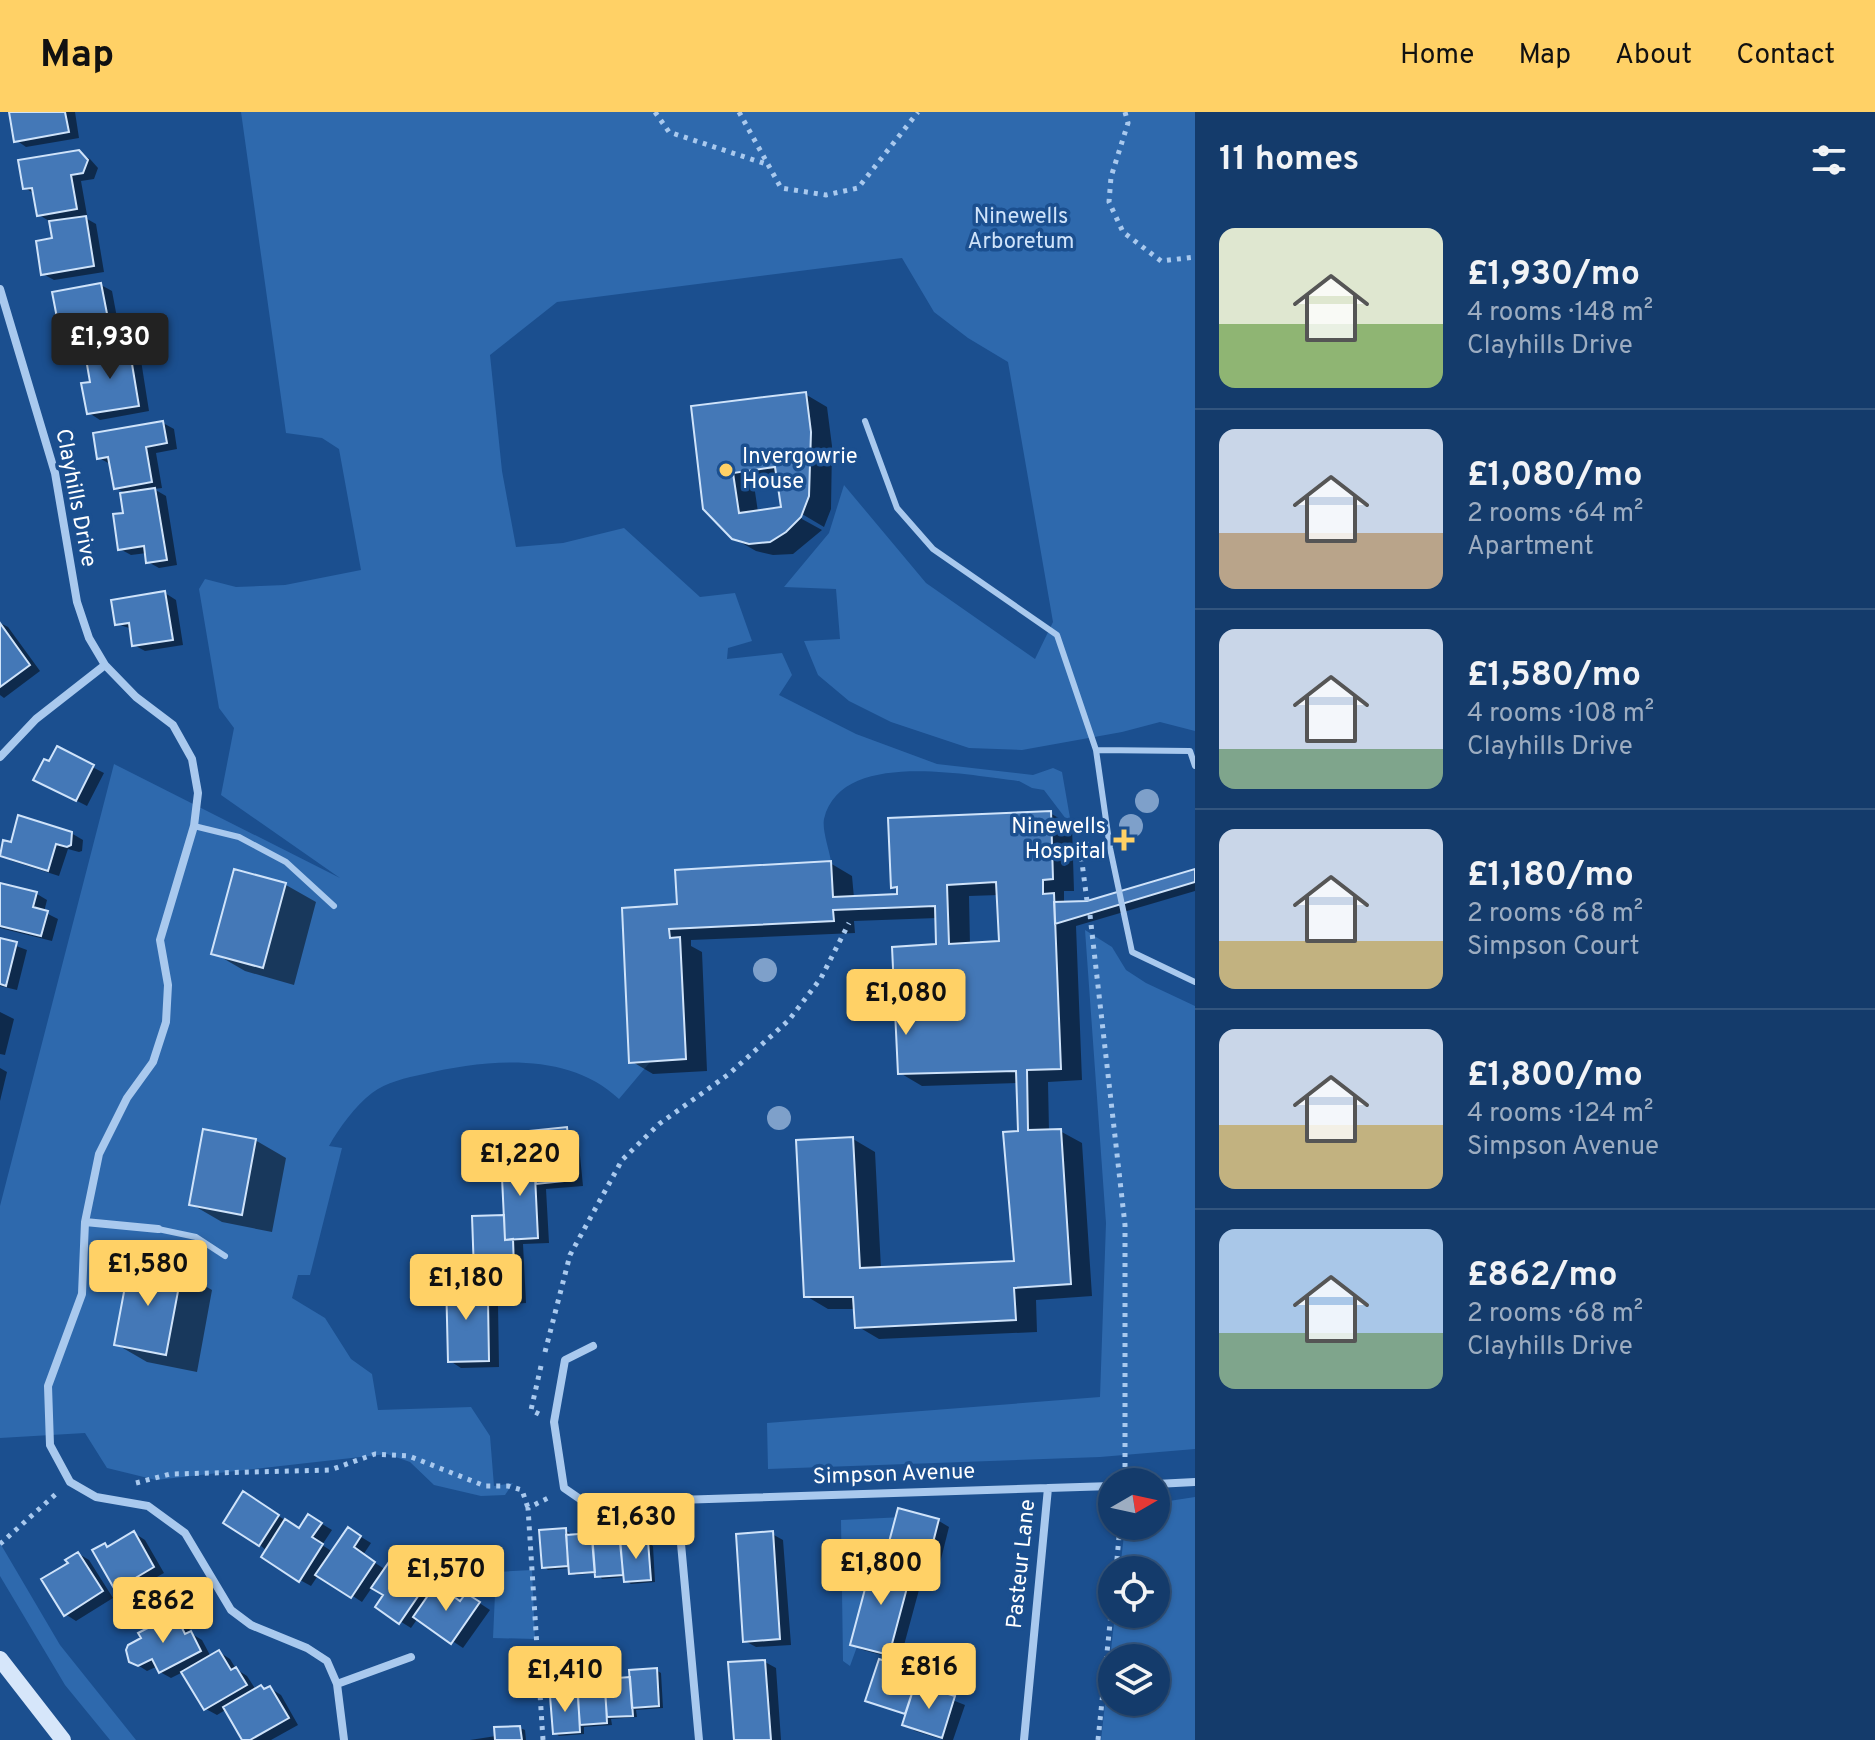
<!DOCTYPE html>
<meta charset="utf-8">
<style>
:root{--surface:#143b6b;--page:#214673;--text:#f1f3f6;--muted:#9dadc1;--line:#33557e;--accent:#ffd166}
body{margin:0;font-family:Overpass,sans-serif;background:var(--page);color:var(--text);height:100vh;display:flex;flex-direction:column;font-size:30px;white-space:nowrap}
*{box-sizing:border-box;margin:0}
p{font-size:26px;color:var(--muted)}
.icon{flex:none;width:44px;height:44px;fill:none;stroke:currentColor;stroke-width:2;stroke-linecap:round;stroke-linejoin:round}
.map{position:relative;flex:1;overflow:hidden}
.details{display:flex;flex-direction:column;background:var(--surface);width:680px}
.details>*{flex:none}
.needle{width:52px;rotate:81deg}
.tools{position:absolute;left:1098px;top:1356px;display:grid;gap:16px}
.tools a{display:grid;place-items:center;width:72px;height:72px;border-radius:50%;background:var(--surface);box-shadow:0 2px 6px #0004,0 0 0 2px var(--line);font-size:40px}
.price{position:absolute;translate:-50% -68px;padding:0 18px;border-radius:8px;background:var(--accent);color:#111;font-size:26px;line-height:52px;filter:drop-shadow(0 2px 4px #0008)}
.price::after{content:'';position:absolute;left:50%;top:48px;width:24px;height:18px;margin-left:-12px;background:inherit;clip-path:polygon(0 0,100% 0,50% 100%)}
.price.active{background:#222;color:#fff}
ul{padding:0;list-style:none}
li{display:flex;align-items:center;gap:24px;height:200px;padding:0 24px}
li+li{border-top:2px solid var(--line)}
li span{display:grid;place-items:center;flex:none;width:224px;height:160px;border-radius:16px;color:#555}
li>.icon{margin-inline-start:auto}
span .icon{width:96px;height:96px;fill:#fffc;stroke-width:1}
li b{font-size:34px}
h2{display:flex;justify-content:space-between;align-items:center;height:96px;padding:0 24px;font-size:34px}
header{display:flex;align-items:center;gap:48px;box-sizing:border-box;height:112px;padding:0 40px;background:var(--accent);color:#111}
header strong{font-size:38px}
nav{display:flex;gap:44px;margin-inline-start:auto;font-size:28px}
main{display:flex;flex:1;min-height:0}
.map>svg:first-child{display:block}
.green{fill:#2e69ad;fill-rule:evenodd}
.shadow{fill:#0007;fill-rule:evenodd}
.building{fill:#4478b7;stroke:#cfe3fa;stroke-width:2;fill-rule:evenodd}
.lines{fill:none;stroke-linecap:round;stroke-linejoin:round}
.path{stroke:#a9c9ee;stroke-width:5;stroke-dasharray:4 6;stroke-linecap:butt}
.lane{stroke:#a9c9ee;stroke-width:6}
.street{stroke:#a9c9ee;stroke-width:8}
.secondary{stroke:#d6e6fa;stroke-width:16}
.tree{fill:#7ea0ca}
.poi-dot{fill:#ffd166;stroke:#1b4f8f;stroke-width:3}
.labels{text-anchor:middle;dominant-baseline:central;stroke-width:7;stroke-linejoin:round;paint-order:stroke}
.park-label{font-size:22px;fill:#cfe3fa;stroke:#1b4f8f}
.poi-label{font-size:22px;fill:#fff;stroke:#1b4f8f;text-anchor:start}
.street-label{font-size:22px;fill:#fff;stroke:#1b4f8f}
</style>
<header>
<strong>Map</strong>
<nav><a>Home</a><a>Map</a><a>About</a><a>Contact</a></nav>
</header>
<main>
<div class="map">
<svg width="1195" height="1628" viewBox="0 0 1195 1628">
<rect width="100%" height="100%" fill="#1b4f8f"/>
<path class="green" d="M241 0H1195V619L1160 610 1122 620 1022 638 969 636 891 610 849 589 818 563 804 529 840 527 836 477 784 475 829 421 844 373 926 471 1035 547 1053 510 1008 250 968 226 934 200 902 146 557 190 490 243 502 359 516 435 563 431 624 416 700 485 735 481 752 529 728 536 727 547 782 541 792 563 779 583 856 622 937 652 1033 663 1053 656 1062 660 1070 706 1066 707 1044 678 1032 676 1019 669C969 664 841 636 824 707 822 718 829 737 831 749L675 758 677 792 622 796 629 950 651 949 619 987C569 939 486 947 424 962 406 966 386 970 372 981 355 994 339 1016 329 1034L342 1036 310 1163H298L292 1186 325 1206 351 1247 372 1262 378 1298 471 1295 490 1324 494 1374 513 1371 505 1383 481 1384 434 1373 410 1350 387 1342 156 1368 107 1356 85 1321 0 1326V1094L114 652 340 766 221 683 234 616 219 596 199 477 205 467 236 475 285 473 361 458 339 337 322 326 286 321Z
M1085 818 1112 835 1126 858 1146 871 1195 894V1337L1100 1345 768 1357 767 1311 1100 1285 1106 1111Z
M1195 1385V1628H1101L1115 1502H1156V1458H1120L1125 1414H1156V1391ZM1112 1546H1156V1590H1112Z
M904 1405 850 1554 843 1549 841 1408Z
M0 1431 60 1533 136 1628H110L65 1573 0 1464Z
M532 1458 535 1527 493 1526 496 1460Z"/>
<path class="shadow" d="M11 0H75L79 26 26 35 16 28Z
M78 40 90 47 98 56 94 67 81 69 87 103 82 104 96 112 104 160 54 168 43 162 54 128 51 110 39 103 35 82 25 76Z
M101 173 112 179 121 227 86 234 75 227 71 216 60 210Z
M129 236 140 242 149 299 100 308 89 301 92 271Z
M805 282 827 295 832 334 831 397 824 415 802 402V407L822 418 793 442 773 443 756 439 733 426 693 296ZM779 369 783 397 758 400 754 373Z
M163 311 174 317 177 337 156 341 162 376 154 377 166 384 177 453 159 456 148 450 147 441 131 443 120 437 127 382 116 376 112 353 99 346Z
M165 481 176 488 183 533 145 539 134 533 132 517 117 512Z
M0 511 8 515 40 559 4 586 0 583Z
M57 637 104 661 87 694 46 673 50 652Z
M1050 701 1072 714 1074 779H1064V790L1088 791 1195 761V779L1076 814 1082 968 1048 970 1049 1019H1060L1082 1031 1092 1184 1036 1188 1037 1220 879 1227 857 1214 856 1197H828L806 1184 853 1027 875 1040 881 1157 1016 1151 1019 971 922 974 900 961 938 834 937 806 854 809 855 821 691 828V834L702 840 707 959 653 962 631 949 624 798 679 794 830 751 852 764 854 786 899 784V778L893 774ZM999 783 1001 831 970 833 969 784Z
M71 721 83 728 82 739 79 740 68 737 59 764 12 749 1 743 12 732Z
M235 759 286 773 316 790 294 873 245 859 214 841Z
M0 773 37 782 47 788 44 800 58 807 52 829 0 816Z
M0 828 27 838 17 878 0 874Z
M0 900 14 907 5 943 0 942Z
M0 956 7 960 0 989Z
M567 1017 578 1023 583 1074 546 1077 549 1131 523 1132 526 1191 498 1193 499 1255 461 1256 450 1249 448 1168H476L536 1045Z
M255 1028 286 1046 272 1120 222 1110 191 1092Z
M181 1160 212 1178 197 1260 147 1250 116 1232Z
M254 1388 300 1418 309 1404 332 1418 322 1433 333 1440 348 1417 371 1431 363 1443 386 1458 400 1459 433 1481 462 1491 478 1490 490 1498 463 1536 418 1506 411 1516 377 1495 385 1483 373 1474 362 1490 319 1462 311 1474 300 1468 260 1433Z
M900 1398 939 1409 949 1415 939 1455 926 1452 900 1548 863 1538 852 1532 885 1452Z
M565 1418 570 1421V1425L591 1423 597 1429 619 1427 624 1433 648 1431 653 1434 655 1470 631 1472 626 1469 625 1465 602 1467 597 1461 576 1463 571 1460V1456L548 1458 544 1455Z
M134 1421 145 1428 164 1461 127 1482 116 1476 105 1433 108 1435Z
M772 1422 783 1428 791 1533 756 1535 745 1529Z
M79 1442 89 1448 113 1486 76 1509 65 1502 71 1452Z
M175 1504 186 1510 192 1522 202 1528 211 1545 219 1540 230 1547 236 1557 247 1564 256 1578 261 1575 267 1578 270 1576 281 1583 298 1613 271 1628H244L227 1597 217 1603 206 1597 183 1560 171 1566 160 1560 158 1554 147 1559 136 1552Z
M765 1550 776 1556 781 1628H736Z
M656 1558 661 1561 663 1596 636 1598 637 1605 611 1607 612 1613 584 1615V1622L559 1624 555 1621 580 1583Z
M918 1562 928 1568 925 1577 965 1593 953 1628H944L915 1619 904 1612 907 1603 868 1588Z
M520 1616 525 1618 526 1628H470L496 1624Z"/>
<path class="building" d="M9 0H65L69 20 14 30Z
M79 38 88 48 83 61 71 63 77 97 37 104 32 76 23 77 18 48Z
M86 104 94 154 41 163 36 129 52 126 49 109Z
M101 171 111 222 73 229 69 209 58 211 52 180Z
M129 234 139 294 87 302 81 271 90 270 85 241Z
M806 280 811 320 809 384 801 405 786 420 770 430 749 432 732 427 703 397 691 294ZM775 355 781 395 739 401 733 361Z
M163 309 167 331 146 335 152 370 114 377 108 345 97 347 93 321Z
M155 376 167 448 146 451 144 434 118 438 113 402 123 401 120 381Z
M165 479 173 528 132 534 129 511 115 513 111 488Z
M0 511 30 553 0 575Z
M57 634 94 653 76 689 33 668 44 647 49 649Z
M1051 699 1053 767 1043 768V782L1054 781 1061 957 1027 958 1028 1018 1061 1017 1071 1172 1014 1176 1016 1208 855 1216 853 1185H804L796 1028 853 1025 860 1156 1014 1149 1003 1020 1018 1019 1016 959 898 962 892 835 936 832 935 794 833 798 834 809 669 817 670 826 680 825 686 947 629 951 622 796 677 792 675 758 831 749 833 785 897 782V775L891 776 888 706ZM996 770 999 829 949 832 947 773Z
M18 703 72 720 71 733 67 735 56 732 48 759 0 744 3 728 11 730Z
M234 757 286 771 263 856 211 842Z
M1195 757V770L1055 812 1054 790 1087 789Z
M0 771 37 780 33 795 48 799 41 824 0 814Z
M0 826 17 830 6 874 0 872Z
M567 1015 573 1068 536 1072 530 1019Z
M203 1017 256 1027 242 1103 189 1093Z
M534 1043 538 1126 505 1128 501 1045Z
M504 1103 505 1128 513 1127 515 1186 475 1188 472 1104Z
M130 1148 182 1158 166 1243 114 1233Z
M446 1166H474L475 1188H488L489 1249 448 1250Z
M243 1379 279 1403 259 1434 223 1411Z
M898 1396 939 1407 928 1450 915 1447 912 1457 884 1449Z
M308 1402 322 1411 312 1425 323 1432 299 1470 261 1445 285 1407 299 1416Z
M348 1415 361 1424 354 1435 375 1450 351 1486 315 1463Z
M566 1416 568 1454 542 1456 539 1418Z
M134 1419 154 1455 115 1478 92 1438 105 1431 107 1435Z
M773 1419 780 1527 743 1530 736 1422Z
M592 1421 595 1460 569 1462 566 1423Z
M620 1425 623 1463 595 1465 592 1427Z
M648 1429 651 1468 624 1470 620 1431Z
M78 1440 103 1479 64 1504 41 1467 68 1451 65 1448Z
M873 1447 912 1457 889 1543 850 1533Z
M389 1450 425 1474 399 1512 375 1495 383 1483 371 1476Z
M436 1472 460 1489 466 1481 480 1490 451 1532 413 1505Z
M175 1502 185 1522 191 1519 201 1539 159 1561 152 1547 138 1554 129 1550 126 1538 128 1533 141 1526 138 1521Z
M219 1538 231 1558 236 1555 247 1573 204 1598 181 1560Z
M879 1547 919 1560 905 1602 865 1589Z
M765 1548 771 1628H734L728 1550Z
M657 1556 659 1594 632 1596 629 1558Z
M630 1565 633 1604 607 1605 604 1567Z
M915 1572 955 1584 942 1626 902 1613Z
M261 1573 264 1577 270 1574 289 1606 250 1628H242L223 1595Z
M605 1573 607 1611 580 1613 577 1575Z
M578 1582 580 1620 553 1622 550 1584Z
M520 1614 522 1628H495L494 1615Z"/>
<g class="lines">
<path class="path" d="M655 0 669 20 766 52
M739 0 781 76 826 83 858 76 918 0
M1125 0 1128 11 1111 65 1109 90 1123 120 1161 149 1195 145
M1087 789 1080 735 1091 731
M1090 803 1125 1113V1361
M545 1240 570 1143 622 1048 659 1012 729 962 789 908 821 866 849 811
M539 1302 531 1298 541 1254
M136 1371 170 1362 330 1358 375 1342 409 1344 485 1374H508L522 1378 528 1396
M0 1432 57 1381
M1116 1458 1120 1414
M543 1628 528 1396 550 1385
M1098 1628 1112 1492"/>
<path class="lane" d="M865 309 897 396 933 437 1057 523 1096 638 1190 639 1195 654
M1096 638 1110 736 1132 840 1195 870
M194 714 239 725 286 750 334 794
M158 1117 196 1125 225 1144"/>
<path class="street" d="M0 177 55 361 77 490 89 526 105 553 136 585 173 613 192 647 198 681 194 714 160 828 168 873 166 910 153 950 127 986 99 1042 85 1110 82 1182 48 1274 50 1333 70 1370 96 1385 148 1394 185 1421 231 1498 251 1513 307 1536 327 1549 337 1572 344 1628
M0 645 36 607 105 553
M85 1110 158 1117
M593 1234 565 1248 554 1310 564 1376 580 1387 677 1388 1112 1374
M1156 1372 1195 1370
M677 1388 699 1628
M337 1572 411 1545
M1024 1628 1048 1376"/>
<path class="secondary" d="M0 1547 63 1628"/>
</g>
<g class="tree">
<circle cx="1147" cy="689" r="12"/>
<circle cx="1131" cy="714" r="12"/>
<circle cx="765" cy="858" r="12"/>
<circle cx="779" cy="1006" r="12"/>
</g>
<g class="poi-dot">
<circle cx="726" cy="358" r="8"/>
<path d="M1120 716h8v8h8v8h-8v8h-8v-8h-8v-8h8z"/>
</g>
<g class="labels">
<g class="park-label">
<text x="1021" y="105">Ninewells<tspan x="1021" dy="25">Arboretum</tspan></text>
</g>
<g class="poi-label">
<text x="742" y="345">Invergowrie<tspan x="742" dy="25">House</tspan></text>
<text x="1106" y="715" text-anchor="end">Ninewells<tspan x="1106" dy="25">Hospital</tspan></text>
</g>
<g class="street-label">
<text transform="translate(75 386) rotate(79)">Clayhills Drive</text>
<text transform="translate(894 1363) rotate(-2)">Simpson Avenue</text>
<text transform="translate(1022 1452) rotate(-84)">Pasteur Lane</text>
</g>
</g>
</svg>
<div class="tools">
<a><svg class="needle" viewBox="-14 -14 28 28"><path d="M0-13l5 13h-10z" fill="#e53935"/><path d="M0 13l5-13h-10z" fill="#9dadc1"/></svg></a>
<a><svg class="icon" aria-label="locate" viewBox="0 0 24 24"><circle cx="12" cy="12" r="6"/><path d="M12 2v4M12 18v4M2 12h4M18 12h4"/></svg></a>
<a><svg class="icon" aria-label="layers" viewBox="0 0 24 24"><path d="M12 4l9 5-9 5-9-5zM3 14l9 5 9-5"/></svg></a>
</div>
<b class="price active" style="left:110px;top:269px">£1,930</b>
<b class="price" style="left:906px;top:925px">£1,080</b>
<b class="price" style="left:520px;top:1086px">£1,220</b>
<b class="price" style="left:148px;top:1196px">£1,580</b>
<b class="price" style="left:466px;top:1210px">£1,180</b>
<b class="price" style="left:636px;top:1449px">£1,630</b>
<b class="price" style="left:881px;top:1495px">£1,800</b>
<b class="price" style="left:446px;top:1501px">£1,570</b>
<b class="price" style="left:163px;top:1533px">£862</b>
<b class="price" style="left:929px;top:1599px">£816</b>
<b class="price" style="left:565px;top:1602px">£1,410</b>
</div>
<section class="details">
<h2>11 homes<svg class="icon" aria-label="filters" viewBox="0 0 24 24"><path d="M4 7h16M4 17h16"/><circle cx="9" cy="7" r="2"/><circle cx="15" cy="17" r="2"/></svg></h2>
<ul>
<li><span style="background:linear-gradient(#dfe7d0 60%,#8fb573 0)"><svg class="icon" aria-label="home" viewBox="0 0 24 24"><path d="M3 11l9-7 9 7M6 9v11h12V9"/></svg></span><div><b>£1,930/mo</b><p>4 rooms · 148 m²</p><p>Clayhills Drive</p></div></li>
<li><span style="background:linear-gradient(#c9d6e8 65%,#b9a48a 0)"><svg class="icon" aria-label="home" viewBox="0 0 24 24"><path d="M3 11l9-7 9 7M6 9v11h12V9"/></svg></span><div><b>£1,080/mo</b><p>2 rooms · 64 m²</p><p>Apartment</p></div></li>
<li><span style="background:linear-gradient(#c9d6e8 75%,#7fa58c 0)"><svg class="icon" aria-label="home" viewBox="0 0 24 24"><path d="M3 11l9-7 9 7M6 9v11h12V9"/></svg></span><div><b>£1,580/mo</b><p>4 rooms · 108 m²</p><p>Clayhills Drive</p></div></li>
<li><span style="background:linear-gradient(#c9d6e8 70%,#c2b280 0)"><svg class="icon" aria-label="home" viewBox="0 0 24 24"><path d="M3 11l9-7 9 7M6 9v11h12V9"/></svg></span><div><b>£1,180/mo</b><p>2 rooms · 68 m²</p><p>Simpson Court</p></div></li>
<li><span style="background:linear-gradient(#c9d6e8 60%,#c2b280 0)"><svg class="icon" aria-label="home" viewBox="0 0 24 24"><path d="M3 11l9-7 9 7M6 9v11h12V9"/></svg></span><div><b>£1,800/mo</b><p>4 rooms · 124 m²</p><p>Simpson Avenue</p></div></li>
<li><span style="background:linear-gradient(#a9c7e8 65%,#7fa58c 0)"><svg class="icon" aria-label="home" viewBox="0 0 24 24"><path d="M3 11l9-7 9 7M6 9v11h12V9"/></svg></span><div><b>£862/mo</b><p>2 rooms · 68 m²</p><p>Clayhills Drive</p></div></li>
</ul>
</section>
</main>
